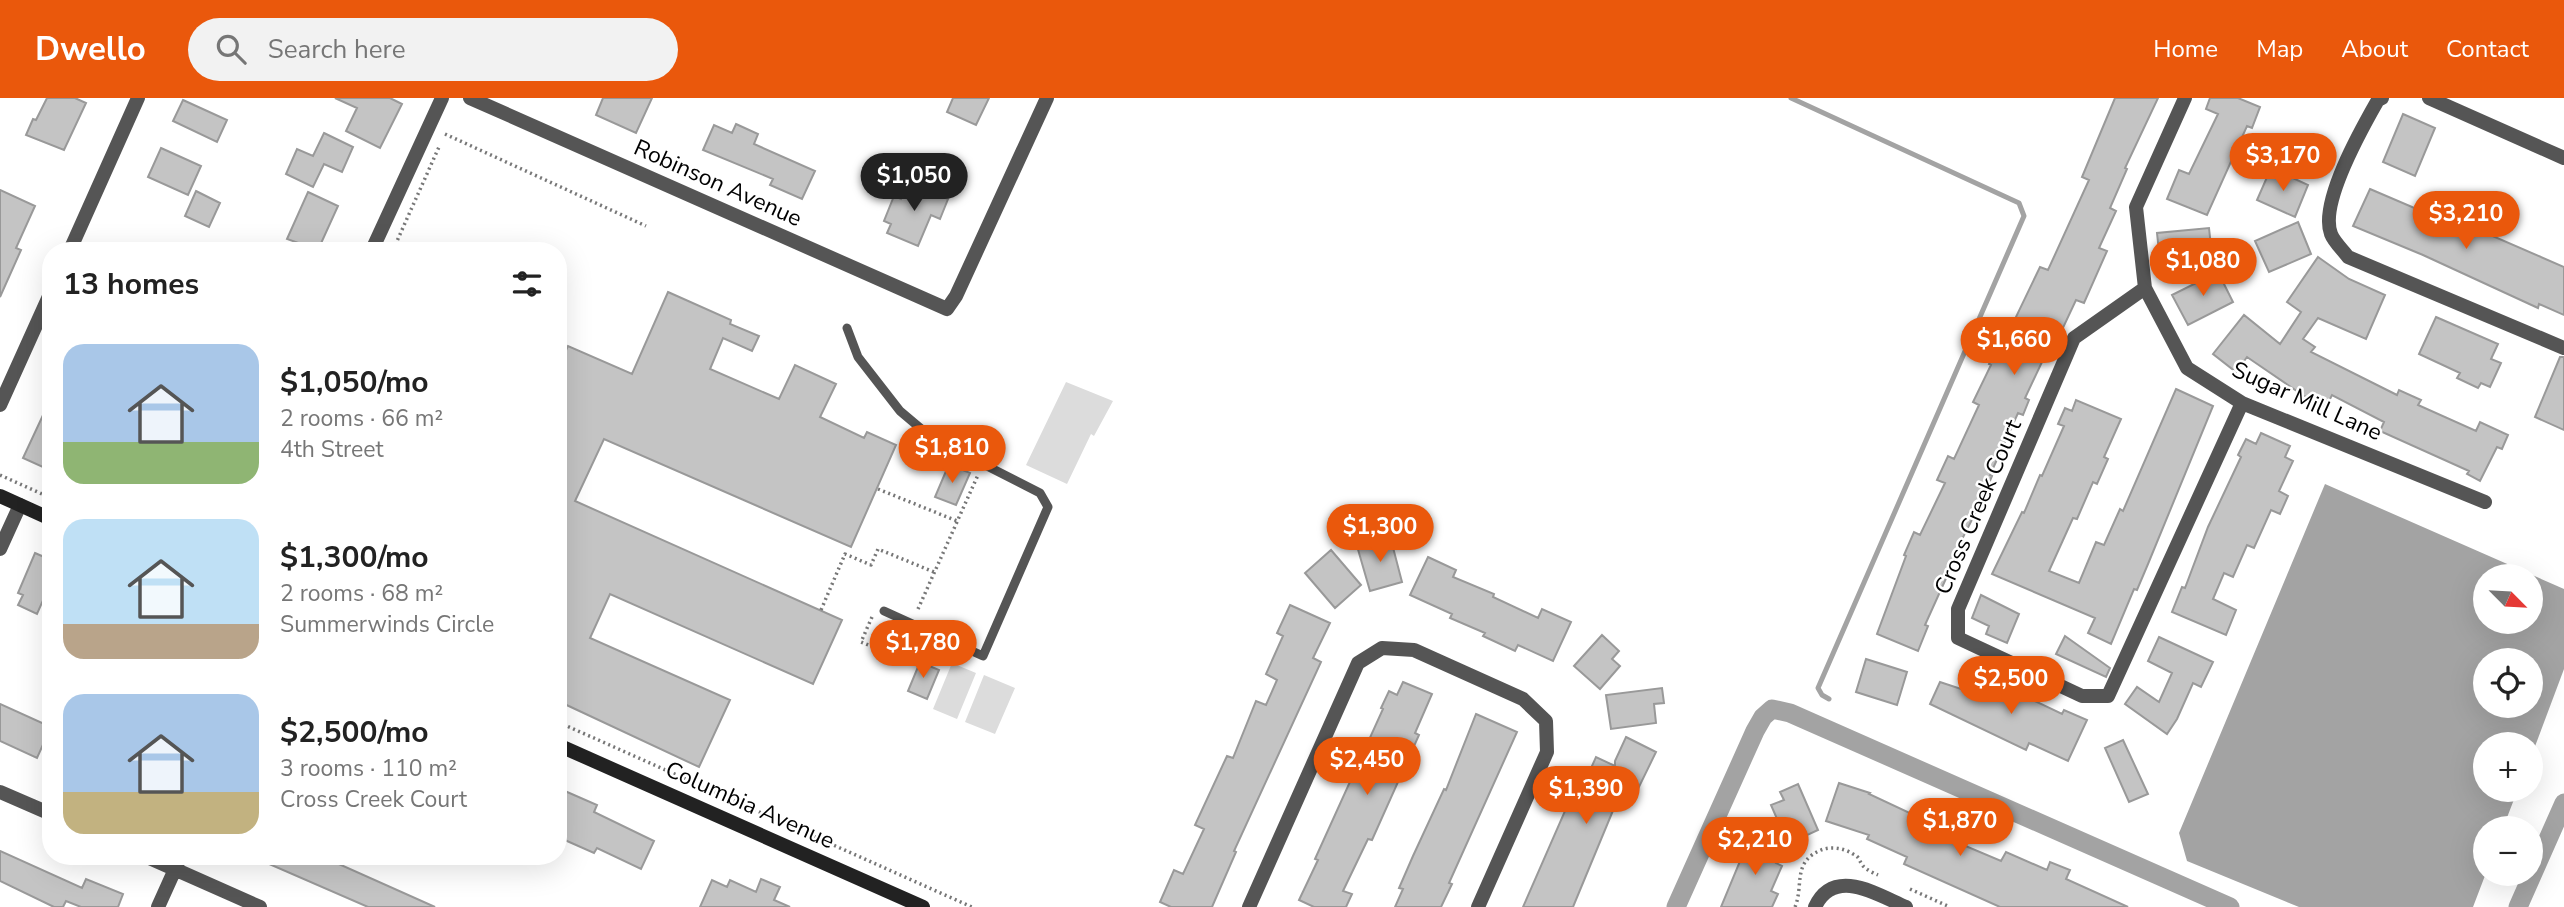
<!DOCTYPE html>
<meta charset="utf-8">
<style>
:root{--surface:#fff;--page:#f2f2f2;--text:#222;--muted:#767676;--accent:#ea580c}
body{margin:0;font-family:"Nunito Sans",sans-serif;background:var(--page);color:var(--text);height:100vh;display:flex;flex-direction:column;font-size:26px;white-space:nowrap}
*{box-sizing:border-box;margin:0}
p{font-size:23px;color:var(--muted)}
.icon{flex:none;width:38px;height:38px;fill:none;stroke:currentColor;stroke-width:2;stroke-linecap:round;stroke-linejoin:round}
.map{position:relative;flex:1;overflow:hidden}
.drawer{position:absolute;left:42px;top:144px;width:525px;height:623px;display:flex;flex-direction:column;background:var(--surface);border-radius:28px;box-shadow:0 7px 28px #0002}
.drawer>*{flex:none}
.needle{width:46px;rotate:114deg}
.tools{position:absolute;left:2473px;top:466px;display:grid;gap:14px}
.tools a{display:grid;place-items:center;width:70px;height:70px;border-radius:50%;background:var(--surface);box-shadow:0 7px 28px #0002;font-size:35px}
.price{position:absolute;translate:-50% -60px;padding:0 16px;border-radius:24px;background:var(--accent);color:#fff;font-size:23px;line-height:46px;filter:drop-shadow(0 2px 4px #0008)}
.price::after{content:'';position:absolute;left:50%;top:42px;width:21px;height:16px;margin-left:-10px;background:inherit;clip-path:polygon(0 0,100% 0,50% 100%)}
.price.active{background:#222;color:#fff}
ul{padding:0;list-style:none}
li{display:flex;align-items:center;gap:21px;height:175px;padding:0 21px}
li span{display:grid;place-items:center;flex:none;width:196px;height:140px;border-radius:21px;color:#555}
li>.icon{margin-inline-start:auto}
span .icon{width:84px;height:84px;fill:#fffc;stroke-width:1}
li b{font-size:30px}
h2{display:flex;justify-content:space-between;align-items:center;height:84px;padding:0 21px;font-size:30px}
header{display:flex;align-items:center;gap:42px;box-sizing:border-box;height:98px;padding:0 35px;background:var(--accent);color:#fff}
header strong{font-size:33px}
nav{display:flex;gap:38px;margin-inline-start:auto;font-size:24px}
.search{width:490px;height:63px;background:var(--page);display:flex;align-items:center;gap:18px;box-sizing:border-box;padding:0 24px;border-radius:38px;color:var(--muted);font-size:26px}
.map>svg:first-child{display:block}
.green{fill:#dcdcdc}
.water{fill:#a3a3a3;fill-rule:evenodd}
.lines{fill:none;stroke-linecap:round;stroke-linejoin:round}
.stream{stroke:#a3a3a3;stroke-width:5}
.canal{stroke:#a3a3a3;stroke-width:19}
.building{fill:#c4c4c4;stroke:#999;stroke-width:2}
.path{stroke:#777;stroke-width:3.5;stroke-dasharray:2 3.5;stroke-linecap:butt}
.lane{stroke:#555;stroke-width:9}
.street{stroke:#555;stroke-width:14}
.secondary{stroke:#222;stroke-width:14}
.labels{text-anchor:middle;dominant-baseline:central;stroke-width:5;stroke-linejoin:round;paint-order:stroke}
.street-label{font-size:23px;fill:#000;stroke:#fff}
</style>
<header>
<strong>Dwello</strong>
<div class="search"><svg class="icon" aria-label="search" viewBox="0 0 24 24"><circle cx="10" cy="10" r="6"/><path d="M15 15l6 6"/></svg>Search here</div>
<nav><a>Home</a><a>Map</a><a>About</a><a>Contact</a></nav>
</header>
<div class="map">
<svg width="2564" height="809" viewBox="0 0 2564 809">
<rect width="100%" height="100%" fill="#fff"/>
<path class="green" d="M1066 284 1113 303 1094 338 1091 336 1067 386 1026 367Z
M952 565 976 575 957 621 933 611Z
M984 577 1015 590 995 636 965 624Z"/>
<path class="water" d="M2325 386 2564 491V571L2531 659 2530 646H2485V691H2518L2503 730H2485L2486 775 2473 809H2299L2187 763 2179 735ZM2485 478H2530V523H2485ZM2485 562H2530V607H2485Z"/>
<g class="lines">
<path class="stream" d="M1791 0 2019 105 2024 118 1818 590 1822 597 1829 601
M2530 744 2544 750"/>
<path class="canal" d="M1676 809 1755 633 1763 619 1772 611 1790 615 2230 809
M2518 809 2564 705"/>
</g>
<path class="building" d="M47 0H75L86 5 64 52 26 37 33 21 36 22Z
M335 0H390L402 6 380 50 346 33 357 10Z
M603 0H652L636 35 596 17Z
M953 0H989L976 27 947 14Z
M2115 0H2158L2125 70 2127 71 2110 110 2116 113 2099 150 2107 153 2084 205 2076 202 2054 249 2050 247 2025 300 2029 302 2023 317 2018 315 1990 377 1992 378 1982 402 1956 453 1958 454 1925 527 1928 528 1918 553 1877 536 1906 458 1904 457 1914 434 1920 437 1945 385 1937 382 1948 358 1954 361 1979 307 1973 304 1991 267 1989 266 2000 242 2004 244 2040 169 2048 172 2089 82 2082 79Z
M2210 0H2238L2260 9 2252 30 2247 28 2207 117 2167 101 2179 72 2189 76 2218 16 2206 11Z
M183 2 227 22 217 44 173 23Z
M2403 16 2435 30 2415 78 2383 64Z
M736 26 758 36 754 46 815 73 802 101 770 87 773 81 703 52 714 27 732 35Z
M324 35 353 49 342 74 324 66 313 89 286 76 297 51 313 58Z
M161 50 201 68 188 97 148 79Z
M2271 70 2308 87 2295 119 2257 102Z
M909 84 948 101 940 121 931 117 918 148 887 135 891 126 884 123 894 98 901 101Z
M2370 91 2447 124 2452 115 2483 129 2481 133 2564 169V217L2539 206 2538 210 2423 157 2353 128Z
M0 92 35 108 16 150 21 152 0 199Z
M196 93 220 105 209 129 185 118Z
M308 94 338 108 318 152 287 141Z
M2298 124 2311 156 2269 174 2255 143Z
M2209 130 2213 167 2161 172 2157 135Z
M2318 159 2349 181 2385 197 2366 241 2318 220 2303 241 2315 249 2311 254 2397 297 2399 292 2421 302 2418 307 2476 333 2480 324 2508 337 2502 351 2497 349 2480 383 2467 376 2469 373 2380 333 2384 324 2332 297 2326 309 2304 298 2247 259 2236 274 2213 256 2244 217 2280 246 2301 214 2287 204Z
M2218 174 2233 204 2188 227 2172 197Z
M668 194 731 222 730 226 759 238 752 253 723 240 710 271 779 301 795 267 836 286 820 319 864 340 867 334 896 347 851 449 604 341 575 403 842 522 813 586 610 496 590 540 730 602 699 669 558 603V269L568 248 632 276Z
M2436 219 2498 246 2491 261 2501 265 2490 289 2481 285 2478 290 2457 280 2460 275 2419 256Z
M2560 259H2564V332L2535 319Z
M2176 291 2213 308 2148 466 2137 492 2134 491 2111 546 2088 535 2095 520 1992 476 2022 414 2024 415 2040 377 2042 378 2064 328 2058 326 2065 310 2072 313 2076 302 2121 321 2104 359 2108 361 2097 386 2093 384 2077 421 2073 420 2049 473 2079 485 2096 444 2104 447 2120 411 2123 413Z
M51 300V357L45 370 23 360Z
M2261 335 2290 348 2285 359 2293 363 2279 393 2288 398 2280 416 2271 412 2254 450 2247 447 2233 479 2224 475 2213 501 2236 512 2226 537 2172 514 2182 489 2185 490 2208 429 2241 359 2238 357 2246 341 2256 346Z
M949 366 970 375 956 407 935 399Z
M1390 438 1402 484 1370 493 1357 448Z
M1331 452 1361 487 1335 510 1305 475Z
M35 455 51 462V503L44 500 37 516 18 507 23 497 18 495Z
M1428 459 1456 472 1453 479 1494 496 1493 499 1538 520 1542 511 1571 524 1553 563 1518 547 1515 553 1483 538 1485 535 1450 520 1452 516 1410 497Z
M1981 497 2019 516 2007 545 1986 536 1989 528 1972 520Z
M1290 507 1330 525 1313 560 1321 564 1234 753 1236 754 1212 809H1171L1160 804 1174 772 1183 776 1204 731 1195 727 1227 658 1233 660 1256 603 1266 607 1277 582 1266 576 1283 538 1277 535Z
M1602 537 1619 553 1612 561 1620 568 1600 591 1574 568Z
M2065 538 2110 570 2106 579 2056 556Z
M2159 539 2213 564 2201 589 2193 585 2177 621 2167 636 2125 606 2137 589 2159 604 2172 575 2148 563Z
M1866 561 1907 574 1897 607 1856 594Z
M920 564 939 572 927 601 908 593Z
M1966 577 1982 585 1985 579 2062 616 2064 612 2087 622 2068 663 2029 645 2026 652 1930 606 1940 584 1961 591Z
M1403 584 1432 596 1415 635 1419 637 1372 742 1368 741 1343 793 1352 796 1346 809H1314L1299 802 1318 762 1315 761 1383 611 1381 610 1389 593 1397 597Z
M1662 590 1664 605 1654 606 1656 625 1611 631 1606 597Z
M0 606 51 629 37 660 0 643Z
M1476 616 1517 634 1449 785 1452 786 1441 809H1395L1403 791 1399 790 1413 758 1444 691 1446 692Z
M1626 639 1656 654 1637 693 1624 686 1573 809H1523L1582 674 1588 677 1596 659 1615 668V663Z
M2123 642 2148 696 2129 704 2105 650Z
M1839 685 1870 695 1869 696 1914 717 1911 725 2001 763 2006 754 2047 772 2050 764 2070 772 2066 781 2128 809H2000L1904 766 1907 759 1867 741 1869 737 1826 723Z
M1798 686 1818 732 1788 746 1771 707 1784 702 1780 694Z
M558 690 597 707 594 714 654 743 641 771 597 750 594 755 558 739Z
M1750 739 1782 752 1776 765 1782 768 1771 793 1778 796 1772 809H1721Z
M0 753 82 790 86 781 123 796 118 809H81L66 803 63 809H54L0 783Z
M251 758H321L435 809H368Z
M761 781 780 789 774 802 790 809H700L712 782 727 789 730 782 756 794Z"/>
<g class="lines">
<path class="path" d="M445 36 646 128
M393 152 439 49
M0 377 51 400
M878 391 957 423
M918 511 978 377
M821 512 845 456 871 467 878 451 934 474
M872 519 861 544 914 566
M558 624 972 809
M1910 791 1950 809
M1795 809C1804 787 1792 764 1821 752 1831 748 1844 750 1853 756 1860 759 1859 763 1863 768 1867 772 1873 775 1878 777"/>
<path class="lane" d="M847 230 858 259 900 313 932 340 1040 395 1048 409 983 558 884 513"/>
<path class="street" d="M470 0 947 211 956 198 1047 0
M2185 0 2136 109 2145 190 2187 270 2242 305 2485 404
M2382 0 2378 2C2362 30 2319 105 2331 136 2334 144 2343 152 2348 159L2564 250
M2429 0 2564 60
M70 152 138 0
M372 152 442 0
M2145 190 2074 240 1958 511V540L2082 598H2108L2242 305
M0 307 51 194
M0 451 20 407
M0 694 51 716
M145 758 260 809
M158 809 181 758
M1249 809 1358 565 1382 550 1414 552 1523 601 1546 623 1547 654 1478 809
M1815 809C1834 768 1878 797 1906 809"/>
<path class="secondary" d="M0 398 51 421
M558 647 923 809"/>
</g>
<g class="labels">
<g class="street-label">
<text transform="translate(718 85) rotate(24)">Robinson Avenue</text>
<text transform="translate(2307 303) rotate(24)">Sugar Mill Lane</text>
<text transform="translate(1978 409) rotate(-67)">Cross Creek Court</text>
<text transform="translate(750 707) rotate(24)">Columbia Avenue</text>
</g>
</g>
</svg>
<div class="tools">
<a><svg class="needle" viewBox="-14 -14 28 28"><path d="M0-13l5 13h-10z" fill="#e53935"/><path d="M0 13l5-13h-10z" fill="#767676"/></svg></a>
<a><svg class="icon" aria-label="locate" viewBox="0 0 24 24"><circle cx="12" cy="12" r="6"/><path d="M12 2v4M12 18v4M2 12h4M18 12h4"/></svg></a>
<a>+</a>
<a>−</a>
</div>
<b class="price" style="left:2283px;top:95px">$3,170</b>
<b class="price active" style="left:914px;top:115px">$1,050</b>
<b class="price" style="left:2466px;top:153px">$3,210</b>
<b class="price" style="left:2203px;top:200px">$1,080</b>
<b class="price" style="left:2014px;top:279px">$1,660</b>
<b class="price" style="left:952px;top:387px">$1,810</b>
<b class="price" style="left:1380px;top:466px">$1,300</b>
<b class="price" style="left:923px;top:582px">$1,780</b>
<b class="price" style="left:2011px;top:618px">$2,500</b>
<b class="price" style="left:1367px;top:699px">$2,450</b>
<b class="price" style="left:1586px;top:728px">$1,390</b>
<b class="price" style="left:1960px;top:760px">$1,870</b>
<b class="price" style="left:1755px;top:779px">$2,210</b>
<section class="drawer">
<h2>13 homes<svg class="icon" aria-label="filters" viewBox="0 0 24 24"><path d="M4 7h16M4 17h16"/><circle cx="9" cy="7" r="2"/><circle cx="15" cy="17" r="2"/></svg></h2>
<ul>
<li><span style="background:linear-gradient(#a9c7e8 70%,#8fb573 0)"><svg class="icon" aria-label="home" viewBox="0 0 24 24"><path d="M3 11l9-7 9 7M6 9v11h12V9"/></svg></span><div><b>$1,050/mo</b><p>2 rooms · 66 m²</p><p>4th Street</p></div></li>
<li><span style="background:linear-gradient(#bfe0f5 75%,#b9a48a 0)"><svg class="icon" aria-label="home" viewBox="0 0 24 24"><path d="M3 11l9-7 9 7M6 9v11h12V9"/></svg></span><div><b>$1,300/mo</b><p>2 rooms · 68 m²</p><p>Summerwinds Circle</p></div></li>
<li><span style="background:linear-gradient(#a9c7e8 70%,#c2b280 0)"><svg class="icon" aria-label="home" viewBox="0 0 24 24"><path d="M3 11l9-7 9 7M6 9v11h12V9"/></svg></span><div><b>$2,500/mo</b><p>3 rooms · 110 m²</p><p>Cross Creek Court</p></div></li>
</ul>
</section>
</div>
